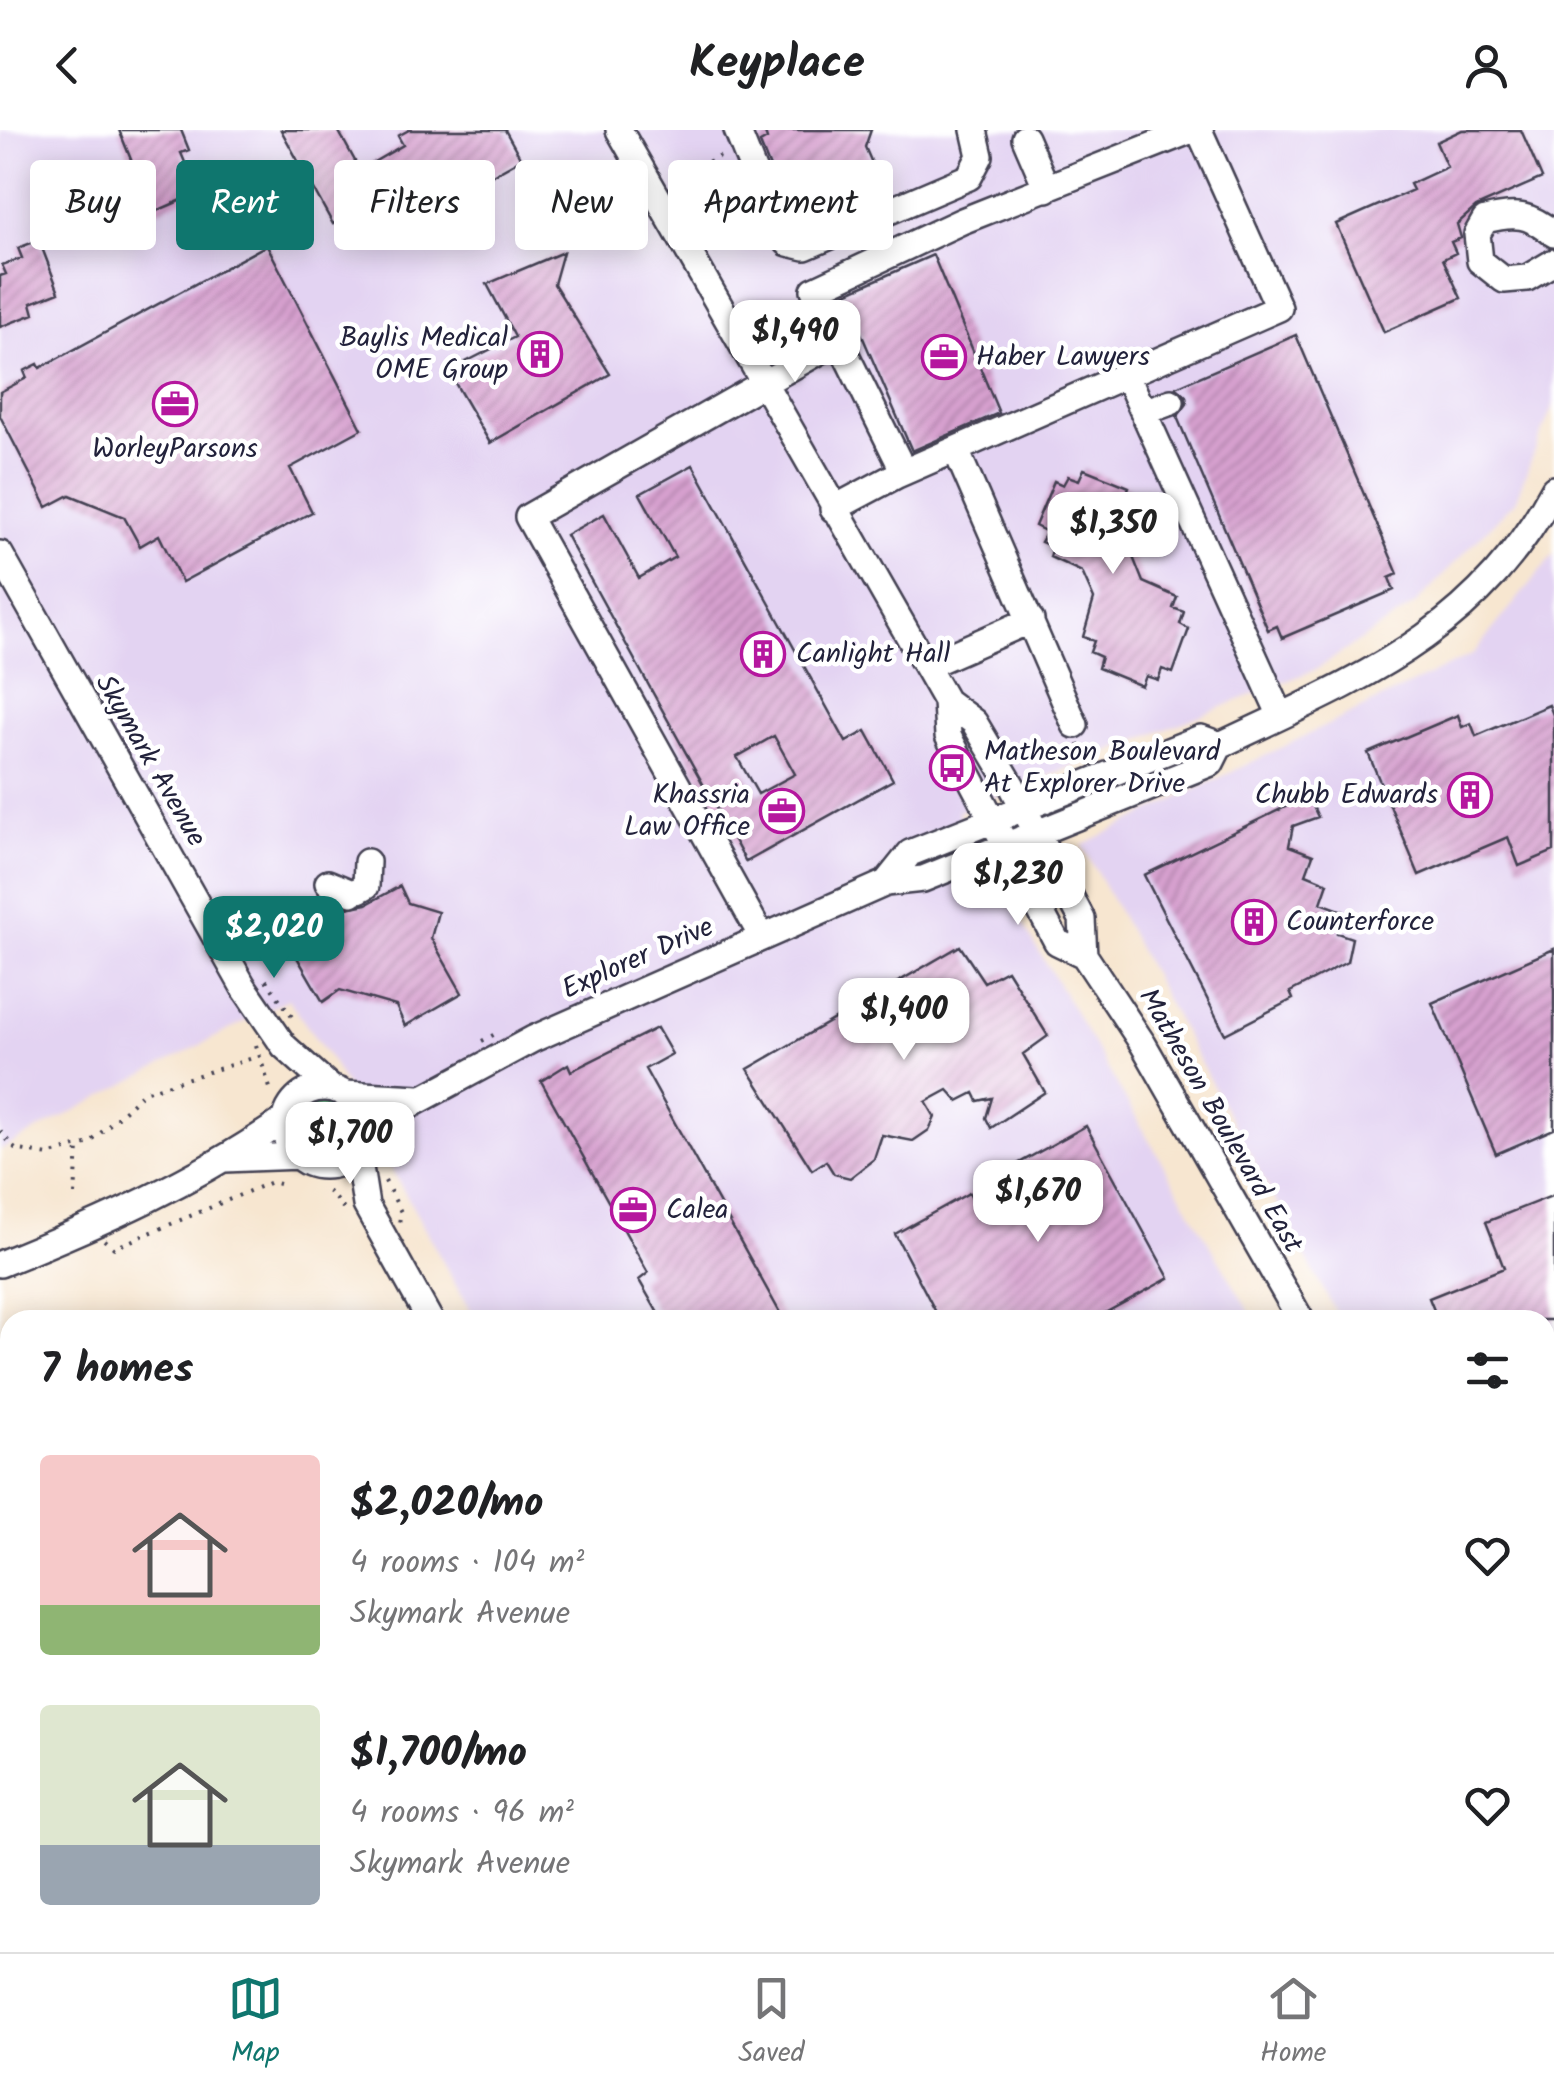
<!DOCTYPE html>
<meta charset="utf-8">
<style>
:root{--surface:#fff;--page:#f2f2f2;--text:#202124;--muted:#757577;--line:#e0e0e0;--accent:#0f766e}
body{margin:0;font-family:Kalam,sans-serif;background:var(--page);color:var(--text);height:100vh;display:flex;flex-direction:column;font-size:38px;white-space:nowrap}
*{box-sizing:border-box;margin:0}
p{font-size:32px;color:var(--muted)}
.icon{flex:none;width:55px;height:55px;fill:none;stroke:currentColor;stroke-width:2;stroke-linecap:round;stroke-linejoin:round}
.map{position:relative;flex:1;overflow:hidden}
.sheet{position:absolute;left:0px;top:1180px;width:1555px;height:642px;display:flex;flex-direction:column;background:var(--surface);border-radius:30px 30px 0 0;box-shadow:0 5px 25px #0003}
.sheet>*{flex:none}
.hud{position:absolute;left:30px;top:30px;width:1000px;height:90px;display:flex;gap:20px}
.price{position:absolute;translate:-50% -85px;padding:0 22px;border-radius:20px;background:#fff;color:#222;font-size:32px;line-height:65px;filter:drop-shadow(0 2px 5px #0008)}
.price::after{content:'';position:absolute;left:50%;top:60px;width:30px;height:22px;margin-left:-15px;background:inherit;clip-path:polygon(0 0,100% 0,50% 100%)}
.price.current{background:var(--accent);color:#fff}
ul{padding:0;list-style:none}
li{display:flex;align-items:center;gap:30px;height:250px;padding:0 40px}
li span{display:grid;place-items:center;flex:none;width:280px;height:200px;border-radius:10px;color:#555}
li>.icon{margin-inline-start:auto}
span .icon{width:120px;height:120px;fill:#fffc;stroke-width:1}
li b{font-size:42px}
h2{display:flex;justify-content:space-between;align-items:center;height:120px;padding:0 40px;font-size:42px}
.chip{padding:0 35px;border-radius:10px;background:var(--surface);box-shadow:0 5px 25px #0003;font-size:35px;line-height:90px}
.chip.current{background:var(--accent);color:#fff}
header{display:flex;justify-content:space-between;align-items:center;height:130px;padding:0 40px;background:var(--surface);font-size:45px;font-weight:700}
.tab-bar{display:flex;justify-content:space-around;align-items:center;height:140px;border-top:2px solid var(--line);background:var(--surface);font-size:28px;color:var(--muted)}
.tab-bar a{display:grid;justify-items:center;gap:5px}
.tab-bar .current{color:var(--accent)}
.map>svg:first-child{display:block}
.built{fill:#e3d3f2}
.grass{fill:url(#grass-dots);stroke:#527e6e;stroke-width:2.5}
.building{fill:url(#building-hatch);fill-rule:evenodd}
.lines{fill:none;stroke-linecap:round;stroke-linejoin:round}
.minor-casing{stroke:#423f51;stroke-width:30}
.major-casing{stroke:#423f51;stroke-width:35}
.path{stroke:#423f51;stroke-width:4;stroke-dasharray:2.5 8;stroke-linecap:butt}
.minor{stroke:#fff;stroke-width:25}
.major{stroke:#e9c769;stroke-width:30}
.labels{text-anchor:middle;dominant-baseline:central;stroke-width:9;stroke-linejoin:round;paint-order:stroke}
.poi-label{font-size:28px;fill:#22223b;stroke:#fff;text-anchor:start}
.street-label{font-size:28px;fill:#22223b;stroke:#fff}
</style>
<header><svg class="icon" aria-label="back" viewBox="0 0 24 24"><path d="M15 5l-7 7 7 7"/></svg>Keyplace<svg class="icon" aria-label="person" viewBox="0 0 24 24"><circle cx="12" cy="8" r="4"/><path d="M4 21q1-7 8-7t8 7"/></svg></header>
<div class="map">
<svg width="1554" height="1822" viewBox="0 0 1554 1822">
<defs>
<pattern id="grass-dots" width="8" height="8" patternUnits="userSpaceOnUse" patternTransform="scale(2.5)"><rect width="8" height="8" fill="#81dba1"/><path d="M2 2h.1M6 6h.1" fill="none" stroke="#6fbc8c" stroke-width="1.8" stroke-linecap="round"/></pattern>
<pattern id="building-hatch" width="6" height="6" patternUnits="userSpaceOnUse" patternTransform="scale(2.5)"><rect width="6" height="6" fill="#d7a0cf"/><path d="M-1 1l2-2M0 6l6-6M5 7l2-2" fill="none" stroke="#ae82a9"/></pattern>
</defs>
<rect width="100%" height="100%" fill="#fff"/>
<filter id="ink" filterUnits="userSpaceOnUse"><feTurbulence type="fractalNoise" baseFrequency=".01" numOctaves="2"/><feDisplacementMap in="SourceGraphic" scale="20" xChannelSelector="R" yChannelSelector="G"/><feConvolveMatrix kernelMatrix="1 2 1 2 8 2 1 2 1" color-interpolation-filters="sRGB"/></filter>
<filter id="wash" filterUnits="userSpaceOnUse"><feTurbulence type="fractalNoise" baseFrequency=".0048" numOctaves="4" result="noise"/><feDisplacementMap in="SourceGraphic" scale="40" xChannelSelector="R" yChannelSelector="G"/><feGaussianBlur stdDeviation="2.25" result="paint"/><feColorMatrix in="noise" values="0 0 0 0 0 0 0 0 0 0 0 0 0 0 0 0 0 1.4 0 .05"/><feComposite in="paint" operator="in"/></filter>
<g filter="url(#wash)">
<rect width="100%" height="100%" fill="#f7e6d0"/>
<path class="built" d="M0 0H1554V273L1515 371 1414 475 1317 539 958 682 1254 1190H475L333 933 288 869 0 1020Z
M1554 424V1822H1355L1357 1812H1545V1190H1340L1082 715 1473 524Z
M734 1812 739 1822H434L429 1813Z"/>
<path class="grass" d="M301 996a23 23 0 1 1 46 0a23 23 0 1 1-46 0Z
M0 1571 10 1590V1812L111 1813 87 1822H0Z"/>
<g id="blocks">
<path class="building" d="M119 0H181L189 20 181 23 198 63 138 89 123 54 131 51 125 36 132 32Z
M281 0H338L360 40 403 15 398 6 409 0H505L521 29 485 49 477 34 396 80 387 64 333 94Z
M764 0H871L865 17 875 40 864 45 868 57 801 86 797 75 788 78 775 50 760 13 767 9Z
M1462 0H1521L1542 48 1476 77 1457 94 1461 108 1451 112 1456 123 1443 129 1461 168 1384 202 1336 94 1413 60 1410 54 1447 37 1436 12Z
M39 110 59 162 31 173 34 184 0 197V146L6 144 2 135 22 128 18 118Z
M267 115 362 299 290 338 312 382 182 452 159 405 140 416 124 387 70 365 47 377 0 286V262L27 248 24 241 38 234 40 238Z
M563 122 554 154 610 244 490 313 448 241 515 207 487 154Z
M933 125 999 283 912 321 844 164Z
M1296 205 1398 444 1389 448 1394 460 1282 508 1277 496 1268 500 1177 287 1187 274 1186 266 1176 257Z
M693 335 846 612 866 601 893 650 746 732 566 405 604 384 639 448 675 427 640 364ZM774 606 795 644 758 664 737 627Z
M1084 339 1129 357 1125 368 1136 372 1132 384 1143 388 1131 422 1143 452 1177 467 1173 478 1184 482 1180 494 1189 499 1173 543 1162 539 1158 550 1146 546 1142 556 1098 538 1101 527 1090 522 1094 511 1083 507 1094 469 1082 442 1050 427 1053 417 1041 412 1047 402 1035 396 1054 351 1063 355 1068 346 1079 350Z
M1549 575 1554 587V721L1519 736 1508 707 1419 745 1368 623 1458 585 1462 597 1471 593 1476 606Z
M1308 666 1318 687 1293 696 1289 716 1313 725 1306 744 1328 753 1321 773 1343 781 1337 803 1352 808 1347 832 1290 862 1293 869 1225 904 1144 745Z
M400 756 408 773 438 782 431 808 462 863 405 896 396 876 340 860 323 872 291 817 344 789 347 778 367 774Z
M960 816 984 852 1007 840 1048 906 1023 924 1045 962 991 998 986 988 992 968 978 971 974 963 958 971 948 960 926 972 935 987 929 1000 913 1011 882 1005 874 1029 850 1048 834 1044 826 1031 812 1040 748 939Z
M1554 819V999L1496 1024 1432 873Z
M657 898 672 924 645 939 784 1190H662L639 1150 648 1143 541 951 568 934 571 941Z
M1086 996 1169 1148 1092 1190H940L895 1104 969 1063 983 1090 1030 1064 1014 1036Z
M1554 1065V1190H1438L1429 1168 1504 1138 1486 1092Z"/>
</g>
</g>
<g filter="url(#ink)">
<use href="#blocks" fill-opacity="0" stroke="#423f51" stroke-width="2.5"/>
<g class="lines">
<defs>
<path id="minor" d="M619 0 946 571 948 606 1057 812 1084 825
M737 0 777 100 788 113 805 117 969 47 980 26 974 0
M1025 8 1047 59
M670 89 754 43
M1554 104C1529 84 1516 82 1485 90L1477 104 1480 131 1504 150 1527 148 1554 132
M1128 248 1281 586
M1144 282 1171 272
M956 320 1075 595
M904 342 814 160 962 91 1192 0
M833 379 897 345 1279 178 1199 0
M0 424 243 856 284 916 332 959
M926 536 1031 490
M946 571 974 592 1012 656 1082 789 1084 825 1143 914 1301 1190
M328 753 352 763
M886 753 910 723 1201 608 1220 615
M359 760 366 756 367 732
M762 807 528 387 836 212
M285 997a39 39 0 1 1 78 0a39 39 0 1 1-78 0Z
M344 964 419 968
M362 1001 533 909 886 753 923 749 1211 633 1220 615C1361 548 1476 504 1554 359
M357 1018 366 1075 430 1190
M225 1029 300 1026
M0 1134C99 1094 199 1050 287 988
M0 1277 10 1296
M298 1812 304 1822
M378 1812 383 1822
M696 1812 702 1822
M782 1812 788 1822
M1384 1812 1421 1822
M613 1822 630 1812
M977 1822 1000 1812
M1307 1822 1308 1812"/>
<path id="major" d="M0 1487 10 1504
M185 1812 190 1822"/>
</defs>
<use href="#minor" class="minor-casing"/>
<use href="#major" class="major-casing"/>
<path class="path" d="M689 40 726 24
M1079 614 1084 633
M266 850 295 891
M482 911 499 902
M256 915 270 958
M0 1001 15 1019 48 1025 90 1013 144 962 253 928
M385 1051 401 1082 399 1093
M328 1061 344 1079
M75 1065 78 1017
M104 1110 114 1118 271 1052 279 1054
M0 1415 10 1435
M1545 1486H1554
M237 1812 244 1822
M536 1822 539 1812"/>
<use href="#minor" class="minor"/>
<use href="#major" class="major"/>
</g>
</g>
<defs>
<symbol id="building-ring" viewBox="-11 -11 22 22"><circle r="9.5" fill="#fff" stroke="#b5179e" stroke-width="1.5"/><path d="M-4-6H4V6H1V3H-1V6H-4ZM-2.5-4.3h1.7v1.8h-1.7ZM.8-4.3h1.7v1.8H.8ZM-2.5-1h1.7V.8h-1.7ZM.8-1h1.7V.8H.8Z" fill="#b5179e"/></symbol>
<symbol id="office-ring" viewBox="-11 -11 22 22"><circle r="9.5" fill="#fff" stroke="#b5179e" stroke-width="1.5"/><path d="M-6-3h4V-5.5h4V-3h4V5H-6ZM-1-4.5V-3h2v-1.5ZM-6 0V1H6V0Z" fill="#b5179e"/></symbol>
<symbol id="bus-ring" viewBox="-11 -11 22 22"><circle r="9.5" fill="#fff" stroke="#b5179e" stroke-width="1.5"/><path d="M-5-6H5V4H4V6H2V4H-2V6H-4V4H-5ZM-3.5-4V0h7V-4ZM-3.5 1.2v1.5H-2V1.2ZM2 1.2v1.5H3.5V1.2Z" fill="#b5179e"/></symbol>
</defs>
<g fill-rule="evenodd">
<use href="#building-ring" x="515" y="199" width="50" height="50"/>
<use href="#office-ring" x="919" y="202" width="50" height="50"/>
<use href="#office-ring" x="150" y="249" width="50" height="50"/>
<use href="#building-ring" x="738" y="499" width="50" height="50"/>
<use href="#bus-ring" x="927" y="613" width="50" height="50"/>
<use href="#building-ring" x="1445" y="640" width="50" height="50"/>
<use href="#office-ring" x="757" y="656" width="50" height="50"/>
<use href="#building-ring" x="1229" y="767" width="50" height="50"/>
<use href="#office-ring" x="608" y="1055" width="50" height="50"/>
</g>
<g class="labels">
<g class="poi-label">
<text x="508" y="208" text-anchor="end">Baylis Medical<tspan x="508" dy="32">OME Group</tspan></text>
<text x="976" y="227">Haber Lawyers</text>
<text x="175" y="319" text-anchor="middle">WorleyParsons</text>
<text x="796" y="524">Canlight Hall</text>
<text x="984" y="622">Matheson Boulevard<tspan x="984" dy="32">At Explorer Drive</tspan></text>
<text x="750" y="665" text-anchor="end">Khassria<tspan x="750" dy="32">Law Office</tspan></text>
<text x="1438" y="665" text-anchor="end">Chubb Edwards</text>
<text x="1286" y="792">Counterforce</text>
<text x="666" y="1080">Calea</text>
</g>
<g class="street-label">
<text transform="translate(150 631) rotate(60)">Skymark Avenue</text>
<text transform="translate(638 829) rotate(-24)">Explorer Drive</text>
<text transform="translate(1220 991) rotate(60)">Matheson Boulevard East</text>
</g>
</g>
</svg>
<b class="price" style="left:795px;top:255px">$1,490</b>
<b class="price" style="left:1113px;top:447px">$1,350</b>
<b class="price" style="left:1018px;top:798px">$1,230</b>
<b class="price current" style="left:274px;top:851px">$2,020</b>
<b class="price" style="left:904px;top:933px">$1,400</b>
<b class="price" style="left:350px;top:1057px">$1,700</b>
<b class="price" style="left:1038px;top:1115px">$1,670</b>
<div class="hud">
<a class="chip">Buy</a>
<a class="chip current">Rent</a>
<a class="chip">Filters</a>
<a class="chip">New</a>
<a class="chip">Apartment</a>
</div>
<section class="sheet">
<h2>7 homes<svg class="icon" aria-label="filters" viewBox="0 0 24 24"><path d="M4 7h16M4 17h16"/><circle cx="9" cy="7" r="2"/><circle cx="15" cy="17" r="2"/></svg></h2>
<ul>
<li><span style="background:linear-gradient(#f6c9c9 75%,#8fb573 0)"><svg class="icon" aria-label="home" viewBox="0 0 24 24"><path d="M3 11l9-7 9 7M6 9v11h12V9"/></svg></span><div><b>$2,020/mo</b><p>4 rooms · 104 m²</p><p>Skymark Avenue</p></div><svg class="icon" aria-label="heart" viewBox="0 0 24 24"><path d="M12 20l-8-8c-3-5 5-10 8-4 3-6 11-1 8 4z"/></svg></li>
<li><span style="background:linear-gradient(#dfe7d0 70%,#9aa5b1 0)"><svg class="icon" aria-label="home" viewBox="0 0 24 24"><path d="M3 11l9-7 9 7M6 9v11h12V9"/></svg></span><div><b>$1,700/mo</b><p>4 rooms · 96 m²</p><p>Skymark Avenue</p></div><svg class="icon" aria-label="heart" viewBox="0 0 24 24"><path d="M12 20l-8-8c-3-5 5-10 8-4 3-6 11-1 8 4z"/></svg></li>
</ul>
</section>
</div>
<nav class="tab-bar">
<a class="current"><svg class="icon" aria-label="map" viewBox="0 0 24 24"><path d="M3 6l6-2 6 2 6-2v14l-6 2-6-2-6 2zM9 4v14M15 6v14"/></svg>Map</a>
<a><svg class="icon" aria-label="saved" viewBox="0 0 24 24"><path d="M7 4h10v16l-5-4-5 4z"/></svg>Saved</a>
<a><svg class="icon" aria-label="home" viewBox="0 0 24 24"><path d="M3 11l9-7 9 7M6 9v11h12V9"/></svg>Home</a>
</nav>
